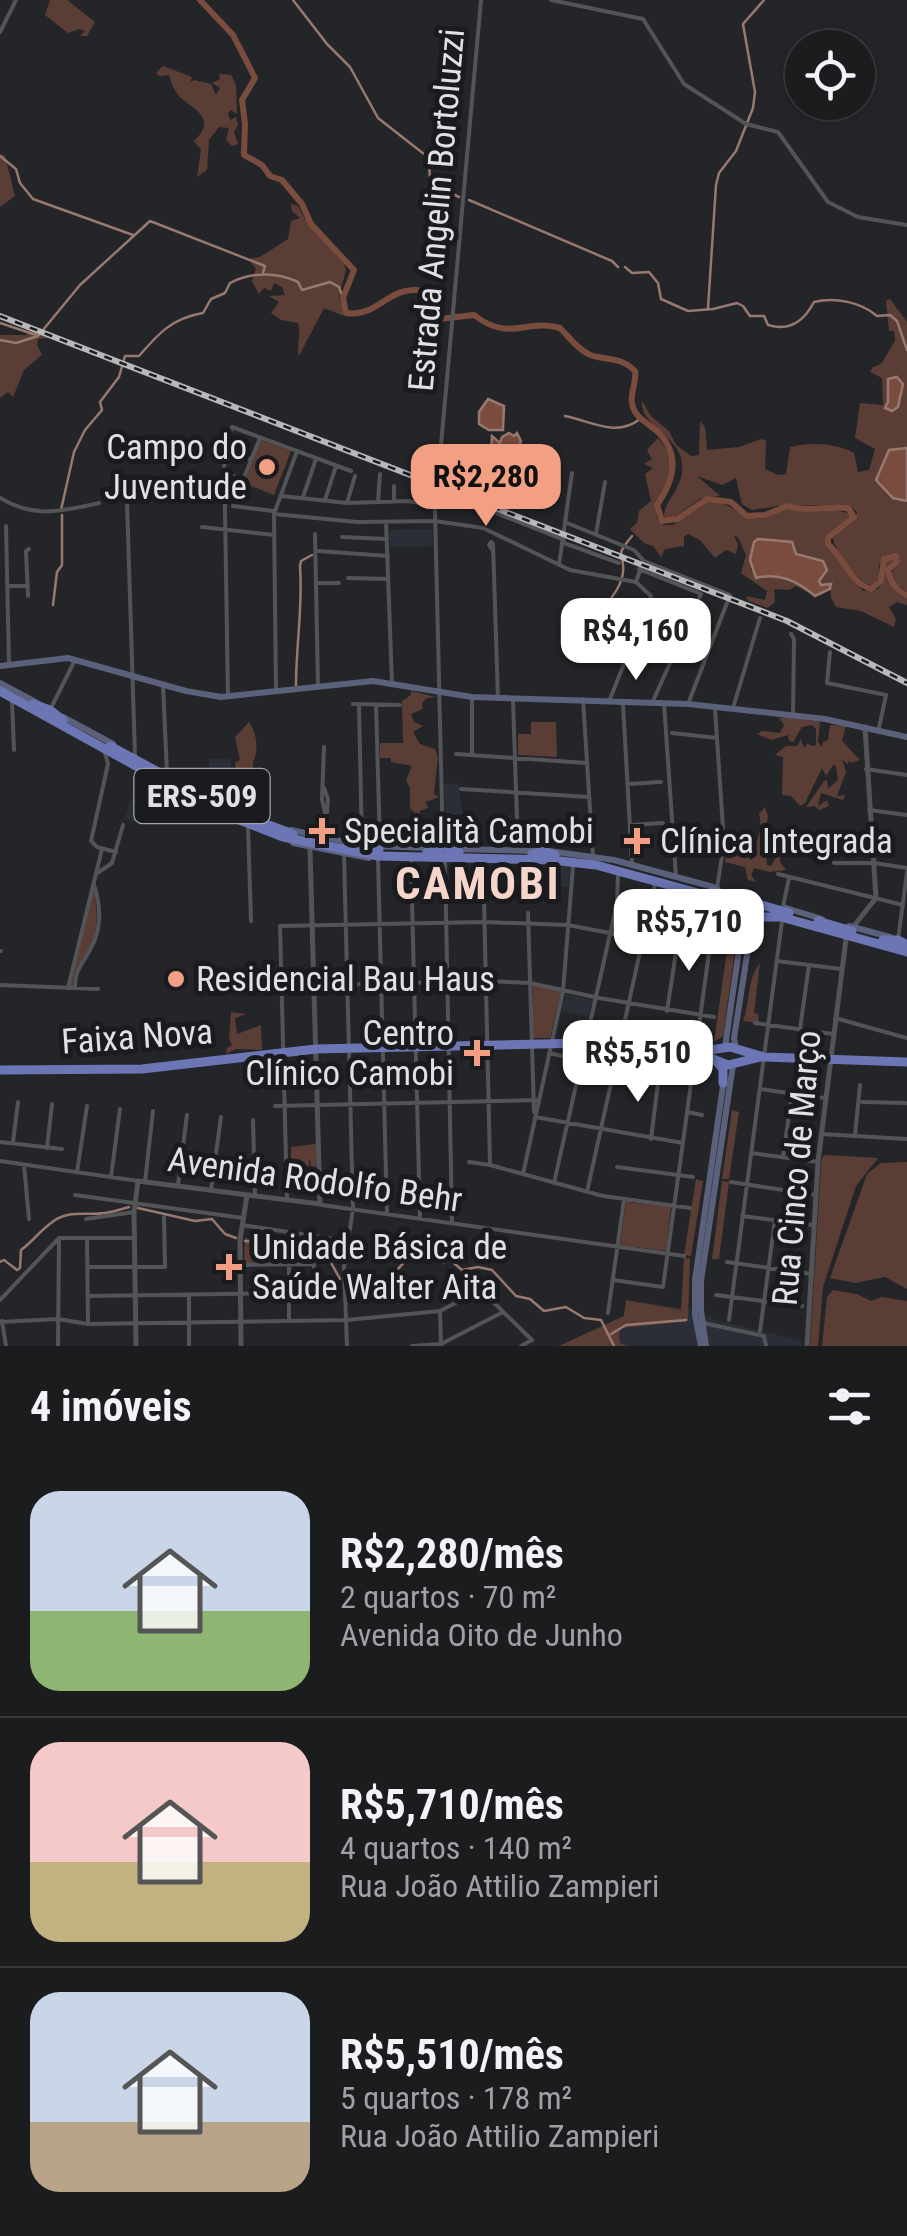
<!DOCTYPE html>
<html lang="pt">
<meta charset="utf-8">
<style>
:root{--surface:#1b1c1e;--page:#28292b;--text:#f1f3f6;--muted:#a0a1a4;--line:#393a3c;--accent:#f39f84}
body{margin:0;font-family:"Roboto Condensed",sans-serif;background:var(--page);color:var(--text);height:100vh;display:flex;flex-direction:column;font-size:38px;white-space:nowrap}
*{box-sizing:border-box;margin:0}
p{font-size:32px;color:var(--muted)}
.icon{flex:none;width:55px;height:55px;fill:none;stroke:currentColor;stroke-width:2;stroke-linecap:round;stroke-linejoin:round}
.map{position:relative;height:1346px;overflow:hidden}
.panel{display:flex;flex-direction:column;background:var(--surface);flex:1}
.panel>*{flex:none}
.fabs{position:absolute;left:785px;top:30px;display:grid;gap:20px}
.fabs a{display:grid;place-items:center;width:90px;height:90px;border-radius:50%;background:var(--surface);box-shadow:0 2px 8px #0004,0 0 0 2px var(--line);font-size:50px}
.price{position:absolute;translate:-50% -85px;padding:0 22px;border-radius:20px;background:#fff;color:#222;font-size:32px;line-height:65px;filter:drop-shadow(0 2px 5px #0008)}
.price::after{content:'';position:absolute;left:50%;top:60px;width:30px;height:22px;margin-left:-15px;background:inherit;clip-path:polygon(0 0,100% 0,50% 100%)}
.price.active{background:var(--accent);color:#111}
ul{padding:0;list-style:none}
li{display:flex;align-items:center;gap:30px;height:250px;padding:0 30px}
li+li{border-top:2px solid var(--line)}
li span{display:grid;place-items:center;flex:none;width:280px;height:200px;border-radius:30px;color:#555}
li>.icon{margin-inline-start:auto}
span .icon{width:120px;height:120px;fill:#fffc;stroke-width:1}
li b{font-size:42px}
h2{display:flex;justify-content:space-between;align-items:center;height:120px;padding:0 30px;font-size:42px}
.map>svg:first-child{display:block}
.built{fill:#2c2e37}
.green{fill:#5a3e35}
.water{fill:#794c3e;stroke:#987970;stroke-width:2.5}
.lines{fill:none;stroke-linecap:round;stroke-linejoin:round}
.stream{stroke:#987970;stroke-width:2.5}
.river{stroke:#794c3e;stroke-width:6}
.minor{stroke:#535458;stroke-width:4}
.tertiary{stroke:#535458;stroke-width:5}
.secondary{stroke:#5c617b;stroke-width:6}
.trunk{stroke:#6c76b5;stroke-width:9}
.rail-casing{stroke:#b7b8ba;stroke-width:6}
.rail{stroke:#1a1b1f;stroke-width:2.5;stroke-dasharray:8;stroke-linecap:butt}
.poi-dot{fill:#f39f84;stroke:#1a1b1f;stroke-width:4}
.labels{text-anchor:middle;dominant-baseline:central;stroke-width:10;stroke-linejoin:round;paint-order:stroke}
.shield{fill:#1a1b1f;stroke:#a5a6a8;stroke-width:2.5}
.shield-label{font-size:32px;font-weight:bold;fill:#e0e1e3}
.street-label{font-size:35px;fill:#e0e1e3;stroke:#1a1b1f}
.poi-label{font-size:35px;fill:#e0e1e3;stroke:#1a1b1f;text-anchor:start}
.district-label{font-size:45px;font-weight:bold;letter-spacing:2.5px;fill:#f6d5ca;stroke:#1a1b1f}
</style>
<div class="map">
<svg width="907" height="1346" viewBox="0 0 907 1346">
<rect width="100%" height="100%" fill="#242528"/>
<path class="built" d="M432 529 433 546 390 547 389 530Z
M231 758 232 805 211 794 209 759Z
M143 780 152 784 141 824 125 818 135 785Z
M458 783 464 826H455L446 824 444 784Z
M531 866 570 867 569 887 546 886 545 896H534V890H530Z
M566 994 592 1000 588 1017 561 1011Z
M626 1300 701 1311 704 1317 712 1316 713 1319 801 1341V1346H559L624 1316Z"/>
<path class="green" d="M50 0H67L95 22 87 36H80L85 31 80 29 68 33 45 15Z
M163 66 192 77 190 83 194 80 211 84 216 95 220 88 212 83 220 79 219 74 231 75 236 85 237 114 231 110 228 113 230 120 236 117 238 125 234 132 238 144 232 146 226 140 229 128 219 127 209 140 207 170 197 177 201 150 194 141C218 118 194 110 180 97 174 91 171 82 169 75L159 76 156 73Z
M0 154 5 156 15 196 0 207Z
M291 204 298 206 305 219 341 256 346 270 339 296 344 316 324 308 299 356C296 343 302 334 298 323L281 320 271 313 279 302 269 296 285 295 282 287 274 283 271 291 264 288 259 294 252 281 256 269 248 259 260 257 288 239 291 221 300 218 292 211Z
M890 299 907 322V448L889 451 876 480 893 498 907 501V592L896 584 892 572 900 563 898 554 885 555 879 565 880 579 873 586C858 583 835 552 833 538L856 519 857 512 848 505H783L752 510 742 504 736 478 722 485 697 476 720 496 701 498 670 520 664 517C664 498 688 486 681 458 675 434 640 425 642 401L651 416 669 431 676 445 691 456 699 455 700 421 705 427 707 450 739 447 761 439 766 441 765 469 778 475 786 474 790 447C811 442 836 443 854 453L858 472 869 470 875 449 855 438 860 403 883 405 882 378 870 372 873 367 881 364 895 341 894 331H889L886 301Z
M31 329 48 338 38 339 37 345 42 355 24 370 13 397 8 392 0 398V335H26Z
M658 438C681 465 670 480 656 507L657 518 663 525H673L707 502C735 501 742 522 763 518 771 516 778 510 786 508 810 516 831 505 853 515L852 518 828 536 827 546 863 591 878 589 884 581 886 561 896 558 887 569C887 584 894 592 907 598V605L897 602 889 607 896 619 894 627 861 611 836 607 831 598 830 585H821L819 581 826 574V565C810 552 803 563 782 540L759 539 751 551V570L800 583 815 596 796 586 789 590 774 589 775 602 768 608 748 601 746 596 765 600 767 591 741 573 746 555 738 537 734 536 738 544 736 554 726 550 715 558 700 540 688 534 684 537V546L665 549 661 557 653 546 644 543 630 529 637 523 639 511 651 501 645 474 653 468 644 464 652 459 647 450Z
M261 440 291 451 274 495 244 483Z
M411 691 436 697 427 698 422 703 423 709 411 714 414 722 423 726 413 732 420 744 435 749 438 757 434 794 439 797 426 802 428 808 420 811 419 820 437 821V810L439 826 430 825 426 833 422 829 416 844 415 836 419 826 412 822 414 812 410 808V788L406 780 412 766 391 762V758H380V743H403L402 701 411 695Z
M789 717 820 722 818 742 822 747 823 742 828 740 830 725 846 726 842 741 860 760 851 763 850 760 847 764 842 759 846 772 837 796 845 795 843 800 821 793 818 806 827 800 829 806 819 810 815 806 806 807 824 781 827 780 828 789 838 780 836 766 833 765 826 776 822 768 805 803 800 806 791 796 782 795 783 757 775 755 786 746H797L801 739 804 748 808 743 811 746 816 745V729L812 725 802 727 793 742 789 741 788 735 771 740 757 734 762 731 780 733 784 725 779 718Z
M249 722C257 733 259 750 253 762L252 811 238 804 235 763 240 760 235 737Z
M531 722H556L557 757 518 755V734H531Z
M765 807 768 816 764 838 772 844 766 849 767 865 771 866 782 847 780 862 786 870 770 872 754 868 751 875 756 882 748 880 745 867 725 862 726 854 747 855 751 860 755 857C754 841 764 831 759 814Z
M93 888C98 909 99 928 90 948 82 965 74 964 73 986H70Z
M732 915 736 923 737 936 723 1036 714 1042Z
M760 963 754 1013 758 1014 759 1023 743 1021C750 1004 747 978 760 963Z
M533 985 561 991 550 1038H533Z
M231 1012 246 1014 235 1018 237 1034 261 1025 262 1050 236 1049 226 1054 227 1048 232 1045 229 1039Z
M732 1110 739 1112 729 1179H722Z
M316 1144V1167L311 1166 309 1157V1166L291 1167V1147Z
M826 1155 878 1158 856 1186 823 1287 818 1346H810L821 1165 822 1157Z
M907 1162V1289L885 1277 855 1283 830 1278 867 1174 881 1163Z
M696 1179 703 1181 691 1256 684 1255Z
M722 1181 729 1182 719 1259H712Z
M626 1202 671 1207 666 1251 620 1245Z
M245 1238 270 1244 275 1241 280 1247 293 1243 294 1250 308 1251 320 1260 308 1263 302 1256 296 1262 292 1254 288 1255V1262L244 1263Z
M684 1257 690 1259 688 1321 622 1328 619 1333 620 1343 627 1346H559L624 1316 626 1300 681 1310Z
M833 1290 857 1294 871 1301 882 1297 907 1301V1346H822L827 1297Z"/>
<path class="water" d="M897 377 903 384 898 407 892 411 885 408 888 402V379Z
M488 399 504 406 503 430H489L479 424V412Z
M509 433 514 436 517 433 521 441 515 456 509 461 491 452 492 436 500 443 502 437Z
M907 448V501L893 498 876 480 889 450Z
M758 539 792 542 796 554 823 561 827 570 819 581 821 585 831 584 830 589 815 596C797 581 779 572 756 578L750 560 754 542Z"/>
<g class="lines">
<path class="stream" d="M293 0 327 44 350 67 378 118 429 158 430 183 459 197
M0 156 16 169 20 183 33 199 133 235
M469 200 612 261 618 267
M625 267 632 273 649 272 658 283 661 299 688 311 713 309 737 303 743 306 750 316H764L768 325C790 332 804 321 814 302 835 297 861 302 877 316L890 315 897 321 907 350
M708 308 716 185 719 173 736 151 753 108 755 92 743 24 764 0
M0 323 36 335
M0 340 16 343 38 336 80 285 150 221 265 266 263 273
M565 416C591 421 616 438 640 419
M61 510 74 452 85 430 102 410 100 402 119 377 125 356H139C158 334 172 318 203 313L211 299 225 293 230 283C251 272 276 272 298 282L302 290 330 282 339 287 343 298
M53 605 57 572 62 565V515
M576 644 591 621 596 622C602 606 621 592 623 572 625 550 613 559 632 536
M296 685C296 645 303 607 300 566L301 561 312 555
M138 1208 195 1221 212 1219 225 1234 236 1238
M245 1241 280 1245 311 1257 324 1256 329 1259 340 1279
M0 1262 4 1260 17 1270 20 1268 21 1250C32 1242 40 1231 51 1223 68 1209 86 1216 105 1213 113 1212 121 1209 129 1207
M347 1278 361 1292 367 1290 379 1295 386 1291 384 1284C396 1276 406 1249 426 1256 432 1258 437 1262 443 1263L449 1259 462 1270 478 1267 492 1270 516 1296 530 1299 544 1311 566 1307 584 1318 601 1320 614 1346
M611 1334 626 1325 686 1320"/>
<path class="river" d="M200 0 233 35 255 78 242 100 245 124 244 155 262 165 270 176 282 180 302 204 311 224 354 270 343 298 346 313C379 318 388 284 424 291L439 319 474 315C510 343 526 318 560 328 570 338 582 355 598 357 613 360 623 359 635 371 637 382 630 392 632 403 634 418 648 423 658 432 681 455 673 482 657 505L662 521 677 519 707 499 731 502 747 516 765 515 787 506C807 512 826 506 848 508L854 517 828 538V544C844 559 850 582 871 589L881 581 884 559 896 556 897 562 888 570C891 582 895 590 907 595"/>
<path class="minor" d="M551 0 643 19 684 84 746 124 778 132 828 202 858 217 907 225
M0 32 16 0
M224 449 251 459
M224 473 243 480 260 438
M421 483 564 540
M282 496 347 503 408 501 435 506
M303 497 316 459
M0 498C35 519 62 511 99 503
M325 500 336 466
M394 501V486
M127 502 135 756
M378 502 380 474
M347 503 355 476
M233 506 273 511
M274 514 357 522 435 521 483 528 570 570 636 582
M386 522 392 683
M567 523 634 550 644 561 730 595 688 704
M6 526 9 665
M202 527 274 535
M315 534 318 687
M596 534 605 482
M342 537 387 539
M564 543 619 563
M318 551 388 556
M493 551 489 545 491 542 493 544 498 699
M559 565 572 473
M639 569 701 594 653 701
M348 578 388 579
M317 583H339
M8 586H28
M28 596 26 551 29 549
M791 634 794 639 793 714
M830 652 827 683 886 695 879 728
M163 685 167 774
M276 691 274 514 297 451
M228 697 224 449 232 427 351 471
M472 697V755
M583 699 593 856
M610 699 651 596 636 582 641 567
M513 700 518 850
M12 701 14 750
M664 703 676 877
M353 704 400 705
M623 704 632 864
M359 705 362 845
M376 705 380 845
M733 708 760 618
M715 709 724 843 717 888
M50 710 75 660
M672 733 717 738
M324 747 322 799 325 813
M105 753 108 764 91 841 97 847 116 852
M456 754 586 763
M866 769 907 775
M627 784 661 782
M324 788 328 799 325 837
M461 789 589 797
M869 810 907 815
M630 825 663 823
M248 827 251 921
M443 848 435 512 481 0
M344 855 353 1209 344 1267 347 1346
M378 859 387 1214
M411 861 420 1218
M445 862 452 1222
M834 863H874L907 868
M96 874 112 863 123 825
M778 874 903 905
M484 899 490 1165
M783 907 789 878
M528 913 534 1112
M898 940 907 872
M0 951H1
M777 961 841 969
M0 985 98 989
M280 986 485 981 530 983 599 998 714 1017
M68 988 102 849
M75 988C75 969 82 965 90 950 102 929 101 906 94 885
M667 1011 685 893
M835 1018 907 1038
M755 1023 833 1034
M800 1029 809 965
M549 1053 614 1068 691 1080
M760 1089 824 1098
M862 1102 907 1103
M275 1106 538 1100
M687 1112 702 1115
M535 1117 683 1143
M253 1120 255 1196
M821 1134 907 1139
M855 1135 860 1085
M651 1139 659 1075
M0 1142 62 1149
M13 1142 18 1102
M47 1148 52 1104
M751 1153 818 1162
M783 1157 792 1094
M0 1161 138 1181
M469 1162 490 1165 603 1196 690 1208
M24 1165 29 1219
M617 1167 693 1177
M77 1172 87 1106
M523 1174 563 991 573 866
M111 1177 120 1109
M145 1182 153 1111
M731 1182 815 1195
M554 1183 617 903 618 875
M178 1185 187 1115
M211 1190 221 1117
M587 1192 655 884
M75 1195 243 1218
M287 1199 280 926 484 922 568 925 709 952
M322 1205 684 1256
M742 1216 812 1225
M86 1219 134 1212
M242 1225 346 1241
M87 1238 88 1323
M727 1262 812 1274
M240 1265 314 1264V1299L309 1298
M87 1267H165L164 1217
M613 1280 663 1287 716 902
M716 1295 802 1306
M88 1296 289 1293
M189 1296V1346
M0 1300 59 1238H134
M440 1311 441 1346
M608 1313 624 1200
M289 1319V1264
M729 1320 782 921
M2 1321 6 1346
M0 1322 58 1319 88 1324 347 1320 440 1311 481 1290 532 1340 521 1346
M703 1323 764 1336 766 1346
M760 1331 775 1220
M58 1346 59 1238
M412 1346 441 1344 503 1312"/>
<path class="tertiary" d="M853 927 876 898 865 727
M136 1346 134 1212 138 1181 320 1204 310 849
M241 1346 240 1240 247 1195
M807 1346 818 1162 846 939"/>
<path class="secondary" d="M0 666 68 658 186 691 221 697 373 681 472 697 688 704 825 719 907 737
M0 683 39 704
M63 717 113 744
M291 830 352 843
M293 843 369 858
M374 846 431 848
M454 849 536 851
M549 851 614 860 717 888
M786 908 822 919
M849 926 890 937
M725 1047 744 915
M736 1048 734 1038 753 917
M701 1346 695 1315V1280L724 1079
M706 1346 701 1311V1281L733 1065"/>
<path class="trunk" d="M0 691 221 813 283 837 378 856 551 860 596 865 716 898 749 917H781L907 952
M33 704 50 710 63 720
M110 746 231 811 293 834
M346 847 362 845 379 850
M427 852 443 848 459 852
M532 854 543 851 555 855
M713 891 789 913
M818 921 852 931
M883 940H898L907 945
M703 1051 730 1047 764 1057 907 1062
M716 1061 723 1069V1083
M0 1070 142 1069 316 1049 585 1043 632 1044 695 1052 728 1065 761 1057"/>
<defs>
<path id="rail" d="M0 316 787 621 907 683"/>
</defs>
<use href="#rail" class="rail-casing"/>
<use href="#rail" class="rail"/>
</g>
<g class="poi-dot">
<circle cx="267" cy="467" r="10"/>
<path d="M317 816h10v10h10v10h-10v10h-10v-10h-10v-10h10z"/>
<path d="M632 826h10v10h10v10h-10v10h-10v-10h-10v-10h10z"/>
<circle cx="176" cy="979" r="10"/>
<path d="M472 1038h10v10h10v10h-10v10h-10v-10h-10v-10h10z"/>
<path d="M224 1252h10v10h10v10h-10v10h-10v-10h-10v-10h10z"/>
</g>
<g class="labels">
<rect class="shield" x="134.5" y="769" width="135" height="54" rx="8"/>
<g class="shield-label">
<text x="202" y="796">ERS-509</text>
</g>
<g class="street-label">
<text transform="translate(437 210) rotate(-85)">Estrada Angelin Bortoluzzi</text>
<text transform="translate(137 1037) rotate(-4)">Faixa Nova</text>
<text transform="translate(797 1168) rotate(-85)">Rua Cinco de Março</text>
<text transform="translate(315 1180) rotate(8)">Avenida Rodolfo Behr</text>
</g>
<g class="poi-label">
<text x="247" y="447" text-anchor="end">Campo do<tspan x="247" dy="40">Juventude</tspan></text>
<text x="344" y="831">Specialità Camobi</text>
<text x="660" y="841">Clínica Integrada</text>
<text x="196" y="979">Residencial Bau Haus</text>
<text x="454" y="1033" text-anchor="end">Centro<tspan x="454" dy="40">Clínico Camobi</tspan></text>
<text x="252" y="1247">Unidade Básica de<tspan x="252" dy="40">Saúde Walter Aita</tspan></text>
</g>
<g class="district-label">
<text x="478" y="883">CAMOBI</text>
</g>
</g>
</svg>
<div class="fabs">
<a><svg class="icon" aria-label="locate" viewBox="0 0 24 24"><circle cx="12" cy="12" r="6"/><path d="M12 2v4M12 18v4M2 12h4M18 12h4"/></svg></a>
</div>
<b class="price active" style="left:486px;top:529px">R$2,280</b>
<b class="price" style="left:636px;top:683px">R$4,160</b>
<b class="price" style="left:689px;top:974px">R$5,710</b>
<b class="price" style="left:638px;top:1105px">R$5,510</b>
</div>
<section class="panel">
<h2>4 imóveis<svg class="icon" aria-label="filters" viewBox="0 0 24 24"><path d="M4 7h16M4 17h16"/><circle cx="9" cy="7" r="2"/><circle cx="15" cy="17" r="2"/></svg></h2>
<ul>
<li><span style="background:linear-gradient(#c9d6e8 60%,#8fb573 0)"><svg class="icon" aria-label="home" viewBox="0 0 24 24"><path d="M3 11l9-7 9 7M6 9v11h12V9"/></svg></span><div><b>R$2,280/mês</b><p>2 quartos · 70 m²</p><p>Avenida Oito de Junho</p></div></li>
<li><span style="background:linear-gradient(#f6c9c9 60%,#c2b280 0)"><svg class="icon" aria-label="home" viewBox="0 0 24 24"><path d="M3 11l9-7 9 7M6 9v11h12V9"/></svg></span><div><b>R$5,710/mês</b><p>4 quartos · 140 m²</p><p>Rua João Attilio Zampieri</p></div></li>
<li><span style="background:linear-gradient(#c9d6e8 65%,#b9a48a 0)"><svg class="icon" aria-label="home" viewBox="0 0 24 24"><path d="M3 11l9-7 9 7M6 9v11h12V9"/></svg></span><div><b>R$5,510/mês</b><p>5 quartos · 178 m²</p><p>Rua João Attilio Zampieri</p></div></li>
</ul>
</section>
